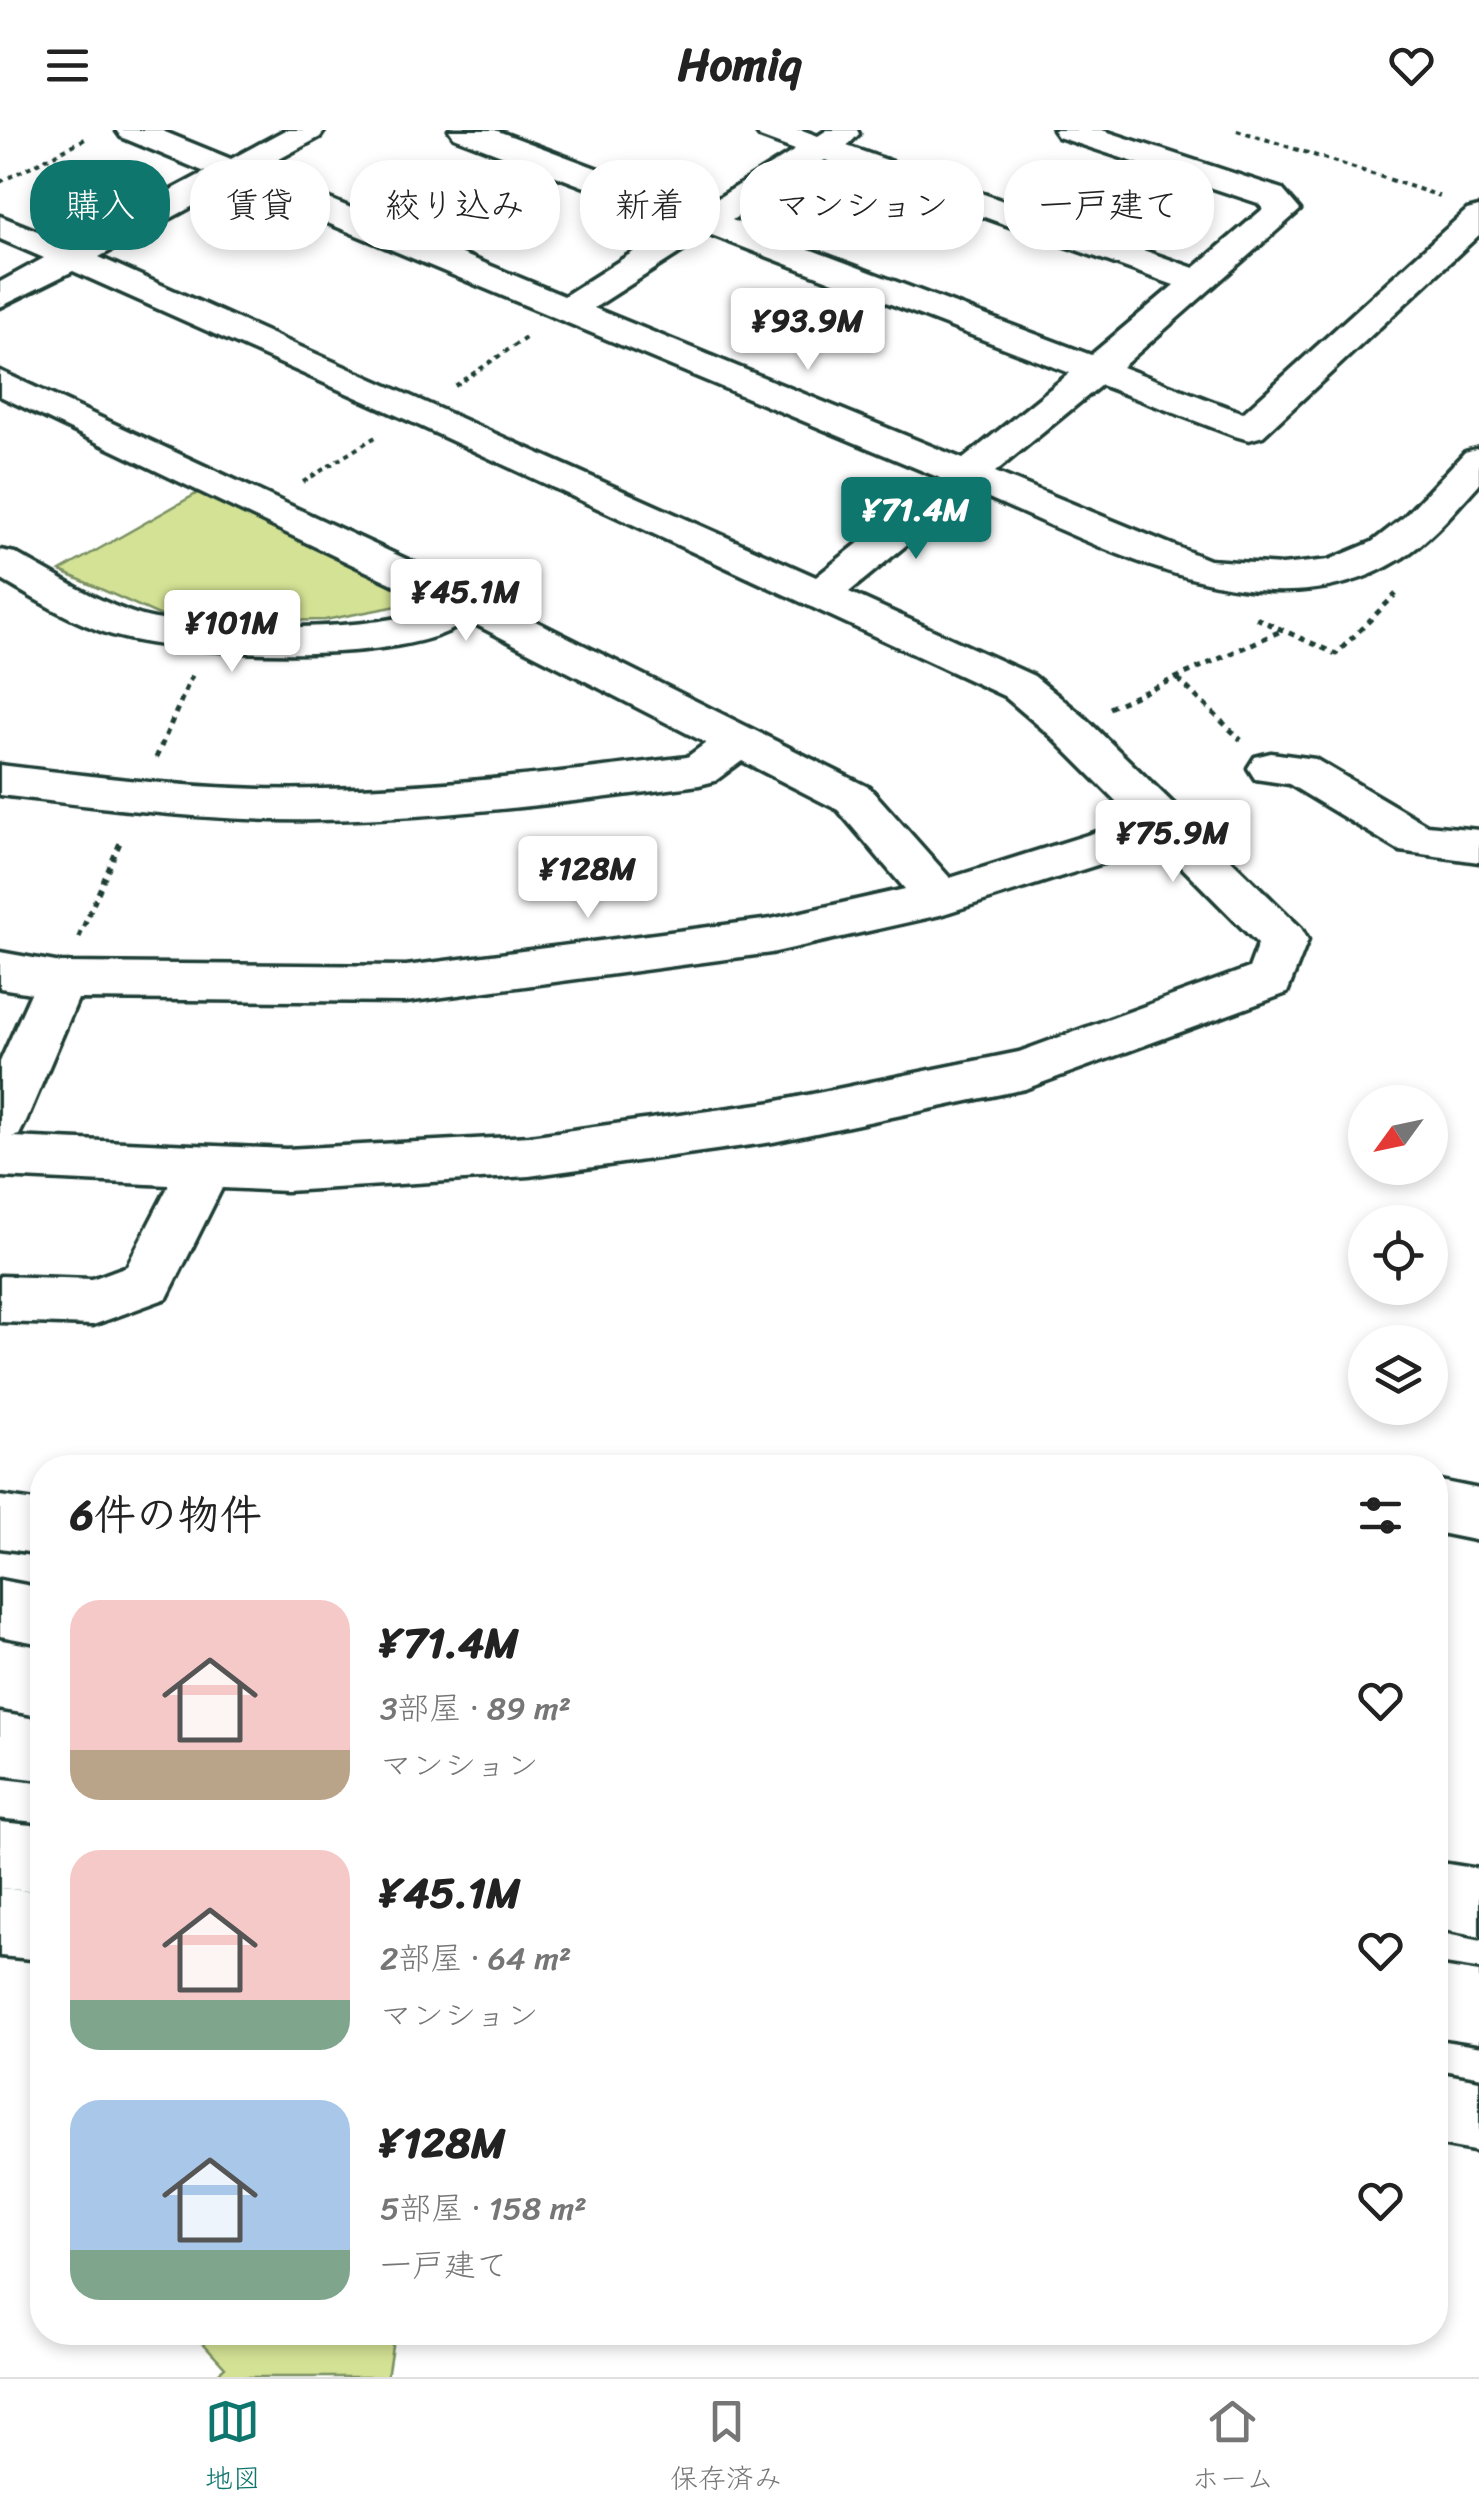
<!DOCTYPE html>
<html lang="ja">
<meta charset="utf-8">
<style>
:root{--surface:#fff;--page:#f2f2f2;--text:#222;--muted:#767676;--line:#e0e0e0;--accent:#0f766e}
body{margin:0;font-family:Sriracha,"Klee One",sans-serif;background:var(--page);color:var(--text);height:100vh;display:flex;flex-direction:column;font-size:38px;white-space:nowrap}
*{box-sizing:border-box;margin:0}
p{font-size:32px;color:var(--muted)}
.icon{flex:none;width:55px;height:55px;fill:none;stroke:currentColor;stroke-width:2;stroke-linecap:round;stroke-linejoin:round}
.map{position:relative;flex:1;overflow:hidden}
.drawer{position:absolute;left:30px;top:1325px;width:1418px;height:890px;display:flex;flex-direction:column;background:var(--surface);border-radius:40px;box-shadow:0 5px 15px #0003}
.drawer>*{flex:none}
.banner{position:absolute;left:30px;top:30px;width:1420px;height:90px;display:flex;gap:20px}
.needle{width:65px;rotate:237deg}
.buttons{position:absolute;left:1348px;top:955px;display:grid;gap:20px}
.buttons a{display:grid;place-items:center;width:100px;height:100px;border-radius:50%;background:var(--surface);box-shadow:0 5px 15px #0003;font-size:50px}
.price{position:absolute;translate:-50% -85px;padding:0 22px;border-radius:10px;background:#fff;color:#222;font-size:32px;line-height:65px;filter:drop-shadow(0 2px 5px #0008)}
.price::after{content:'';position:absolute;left:50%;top:60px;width:30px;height:22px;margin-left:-15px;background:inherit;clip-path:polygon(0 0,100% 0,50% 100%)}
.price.current{background:var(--accent);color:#fff}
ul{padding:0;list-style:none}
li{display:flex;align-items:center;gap:30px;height:250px;padding:0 40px}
li span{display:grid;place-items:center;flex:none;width:280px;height:200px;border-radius:30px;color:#555}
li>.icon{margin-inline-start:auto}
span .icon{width:120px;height:120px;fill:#fffc;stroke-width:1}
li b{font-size:42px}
h2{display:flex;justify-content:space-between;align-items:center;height:120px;padding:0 40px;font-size:42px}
.chip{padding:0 35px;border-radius:40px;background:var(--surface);box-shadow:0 5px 15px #0003;font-size:35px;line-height:90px}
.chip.current{background:var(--accent);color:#fff}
header{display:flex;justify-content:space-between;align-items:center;height:130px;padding:0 40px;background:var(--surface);font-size:45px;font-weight:700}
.tab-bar{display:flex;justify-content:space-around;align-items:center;height:140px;border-top:2px solid var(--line);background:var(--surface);font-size:28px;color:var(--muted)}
.tab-bar a{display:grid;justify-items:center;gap:5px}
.tab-bar .current{color:var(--accent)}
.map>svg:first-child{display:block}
.green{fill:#d4e295;stroke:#7a9064;stroke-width:2.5}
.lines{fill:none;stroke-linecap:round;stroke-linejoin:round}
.minor-casing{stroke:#1f3d34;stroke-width:7}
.highway-casing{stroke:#1f3d34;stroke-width:7}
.path-far1{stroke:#1f3d34;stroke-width:4;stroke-dasharray:5 5;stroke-linecap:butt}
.path{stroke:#1f3d34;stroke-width:5;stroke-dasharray:6 6;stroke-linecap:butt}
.minor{fill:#fff;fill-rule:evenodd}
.highway{fill:#fff;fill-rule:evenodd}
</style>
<header><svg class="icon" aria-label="menu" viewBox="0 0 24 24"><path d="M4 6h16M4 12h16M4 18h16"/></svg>Homiq<svg class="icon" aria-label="heart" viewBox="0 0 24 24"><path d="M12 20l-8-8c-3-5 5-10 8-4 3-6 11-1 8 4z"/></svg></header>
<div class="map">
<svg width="1479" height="2247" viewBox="0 0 1479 2247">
<rect width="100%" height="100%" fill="#fff"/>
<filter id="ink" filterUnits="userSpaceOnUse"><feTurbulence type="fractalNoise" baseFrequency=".01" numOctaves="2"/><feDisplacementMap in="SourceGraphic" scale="20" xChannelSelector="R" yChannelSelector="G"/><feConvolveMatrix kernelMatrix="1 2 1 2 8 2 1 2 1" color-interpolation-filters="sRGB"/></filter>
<g filter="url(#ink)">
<path class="green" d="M205 359 439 468 325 490 177 493 60 441Z
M194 2203H394L387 2247H213L225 2237Z"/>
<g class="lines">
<defs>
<path id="minor" d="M116 0H160L231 29 285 0H325L320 7 259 40 564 166 679 93 454 7 449 0H495L702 78 795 20 760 7 755 0H802L818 6 827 0H857L859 4 847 16 1194 138 1263 79 1258 73 1058 7 1053 0H1102L1282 59 1300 80 1122 237 1243 283 1467 80 1479 77V105L1263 306 1249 310 1235 306 1101 255 995 342 1209 430 1282 435 1329 430 1372 412 1404 387 1465 322 1479 318V354C1455 380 1432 409 1402 428 1267 513 1099 414 972 361L849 462 1034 546 1083 586 1301 798 1308 810 1287 863 1025 959 773 1012 529 1046 286 1061 222 1058 167 1168 93 1195 0 1192V1146L92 1149 127 1136 169 1055 0 1047V932L31 863 0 858V822L61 833 406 836 771 789 905 759 838 680 742 631 715 651 699 655C573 672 447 688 319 690 213 692 106 678 0 665V635C106 648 214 662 321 659 444 657 565 642 687 627L706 613 467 490C413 538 176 526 109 504 70 491 35 469 0 449V420L15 423C55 445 95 471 139 485 187 501 397 505 435 474L0 266V241L477 462 870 658 950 748 1135 690 1051 606 1004 566 405 289 73 141 0 177V152L44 128 0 109V86L70 114 205 42 121 7ZM825 30 1174 155 1091 225 732 90ZM234 54 940 348 816 447 99 127ZM709 104 1070 243 963 329 594 178ZM1160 715 1258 814 1249 838 1019 922 773 972 529 1006 286 1019 12 1007 19 1005 26 991 78 869 406 872 771 823 940 785Z
M1271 623 1315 629 1427 695 1479 700V732L1400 721 1289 654 1255 649 1248 638 1255 627Z
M1435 1350 1479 1359V1411L1435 1402Z
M0 1366 42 1372V1424L0 1418Z
M0 1758 42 1762V1830L0 1826Z
M1435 1942 1479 1950V2022L1435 2014Z"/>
<path id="highway" d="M0 1450 42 1458V1514L0 1506Z
M0 1583 42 1590V1650L0 1645Z
M0 1692 42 1696V1762L0 1758Z
M1435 1732 1479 1739V1807L1435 1798Z
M1435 1836 1479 1843V1913L1435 1906Z"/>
</defs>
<use href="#minor" class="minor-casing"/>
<use href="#highway" class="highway-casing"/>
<path class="path-far1" d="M1237 0 1440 66
M0 52 87 8
M455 256 527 207
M303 352 377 306"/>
<path class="path" d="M1256 488 1336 524 1396 464
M1178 549 1241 610
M1109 578 1283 500
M156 628 193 543
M79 807 122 708"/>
<use href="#minor" class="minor"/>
<use href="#highway" class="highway"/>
</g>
</g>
</svg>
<div class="buttons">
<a><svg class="needle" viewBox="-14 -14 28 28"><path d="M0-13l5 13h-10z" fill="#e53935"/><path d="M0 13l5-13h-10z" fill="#767676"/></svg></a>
<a><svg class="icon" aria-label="locate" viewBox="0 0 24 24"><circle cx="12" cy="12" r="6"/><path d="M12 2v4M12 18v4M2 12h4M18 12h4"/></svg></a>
<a><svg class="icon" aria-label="layers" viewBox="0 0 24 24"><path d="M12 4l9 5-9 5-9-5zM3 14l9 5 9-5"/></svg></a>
</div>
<b class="price" style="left:808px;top:243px">¥93.9M</b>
<b class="price current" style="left:916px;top:432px">¥71.4M</b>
<b class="price" style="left:466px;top:514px">¥45.1M</b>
<b class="price" style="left:232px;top:545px">¥101M</b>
<b class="price" style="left:1173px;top:755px">¥75.9M</b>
<b class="price" style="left:588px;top:791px">¥128M</b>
<div class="banner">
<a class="chip current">購入</a>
<a class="chip">賃貸</a>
<a class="chip">絞り込み</a>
<a class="chip">新着</a>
<a class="chip">マンション</a>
<a class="chip">一戸建て</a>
</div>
<section class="drawer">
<h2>6件の物件<svg class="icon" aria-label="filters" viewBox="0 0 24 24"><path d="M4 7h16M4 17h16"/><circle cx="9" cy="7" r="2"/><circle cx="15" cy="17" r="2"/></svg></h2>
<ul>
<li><span style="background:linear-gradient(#f6c9c9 75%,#b9a48a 0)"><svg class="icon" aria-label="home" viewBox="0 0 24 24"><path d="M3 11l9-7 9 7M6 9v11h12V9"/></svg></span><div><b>¥71.4M</b><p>3部屋 · 89 m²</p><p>マンション</p></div><svg class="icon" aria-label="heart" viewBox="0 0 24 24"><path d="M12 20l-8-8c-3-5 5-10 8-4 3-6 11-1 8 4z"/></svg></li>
<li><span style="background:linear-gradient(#f6c9c9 75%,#7fa58c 0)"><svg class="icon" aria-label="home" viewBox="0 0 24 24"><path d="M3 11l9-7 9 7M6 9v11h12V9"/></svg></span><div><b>¥45.1M</b><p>2部屋 · 64 m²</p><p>マンション</p></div><svg class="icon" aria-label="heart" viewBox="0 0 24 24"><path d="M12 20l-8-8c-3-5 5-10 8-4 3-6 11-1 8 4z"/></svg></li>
<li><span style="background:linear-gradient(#a9c7e8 75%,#7fa58c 0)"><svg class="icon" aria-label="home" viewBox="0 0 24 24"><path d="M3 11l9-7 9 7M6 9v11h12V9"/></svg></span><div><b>¥128M</b><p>5部屋 · 158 m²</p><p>一戸建て</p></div><svg class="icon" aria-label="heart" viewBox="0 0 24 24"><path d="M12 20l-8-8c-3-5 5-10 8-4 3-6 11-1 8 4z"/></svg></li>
</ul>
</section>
</div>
<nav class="tab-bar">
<a class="current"><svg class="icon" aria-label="map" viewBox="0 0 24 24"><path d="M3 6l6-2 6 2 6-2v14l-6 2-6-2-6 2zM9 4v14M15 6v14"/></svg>地図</a>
<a><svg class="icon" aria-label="saved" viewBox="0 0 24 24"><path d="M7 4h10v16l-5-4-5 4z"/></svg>保存済み</a>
<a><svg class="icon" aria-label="home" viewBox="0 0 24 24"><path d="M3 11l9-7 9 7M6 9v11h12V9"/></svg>ホーム</a>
</nav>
